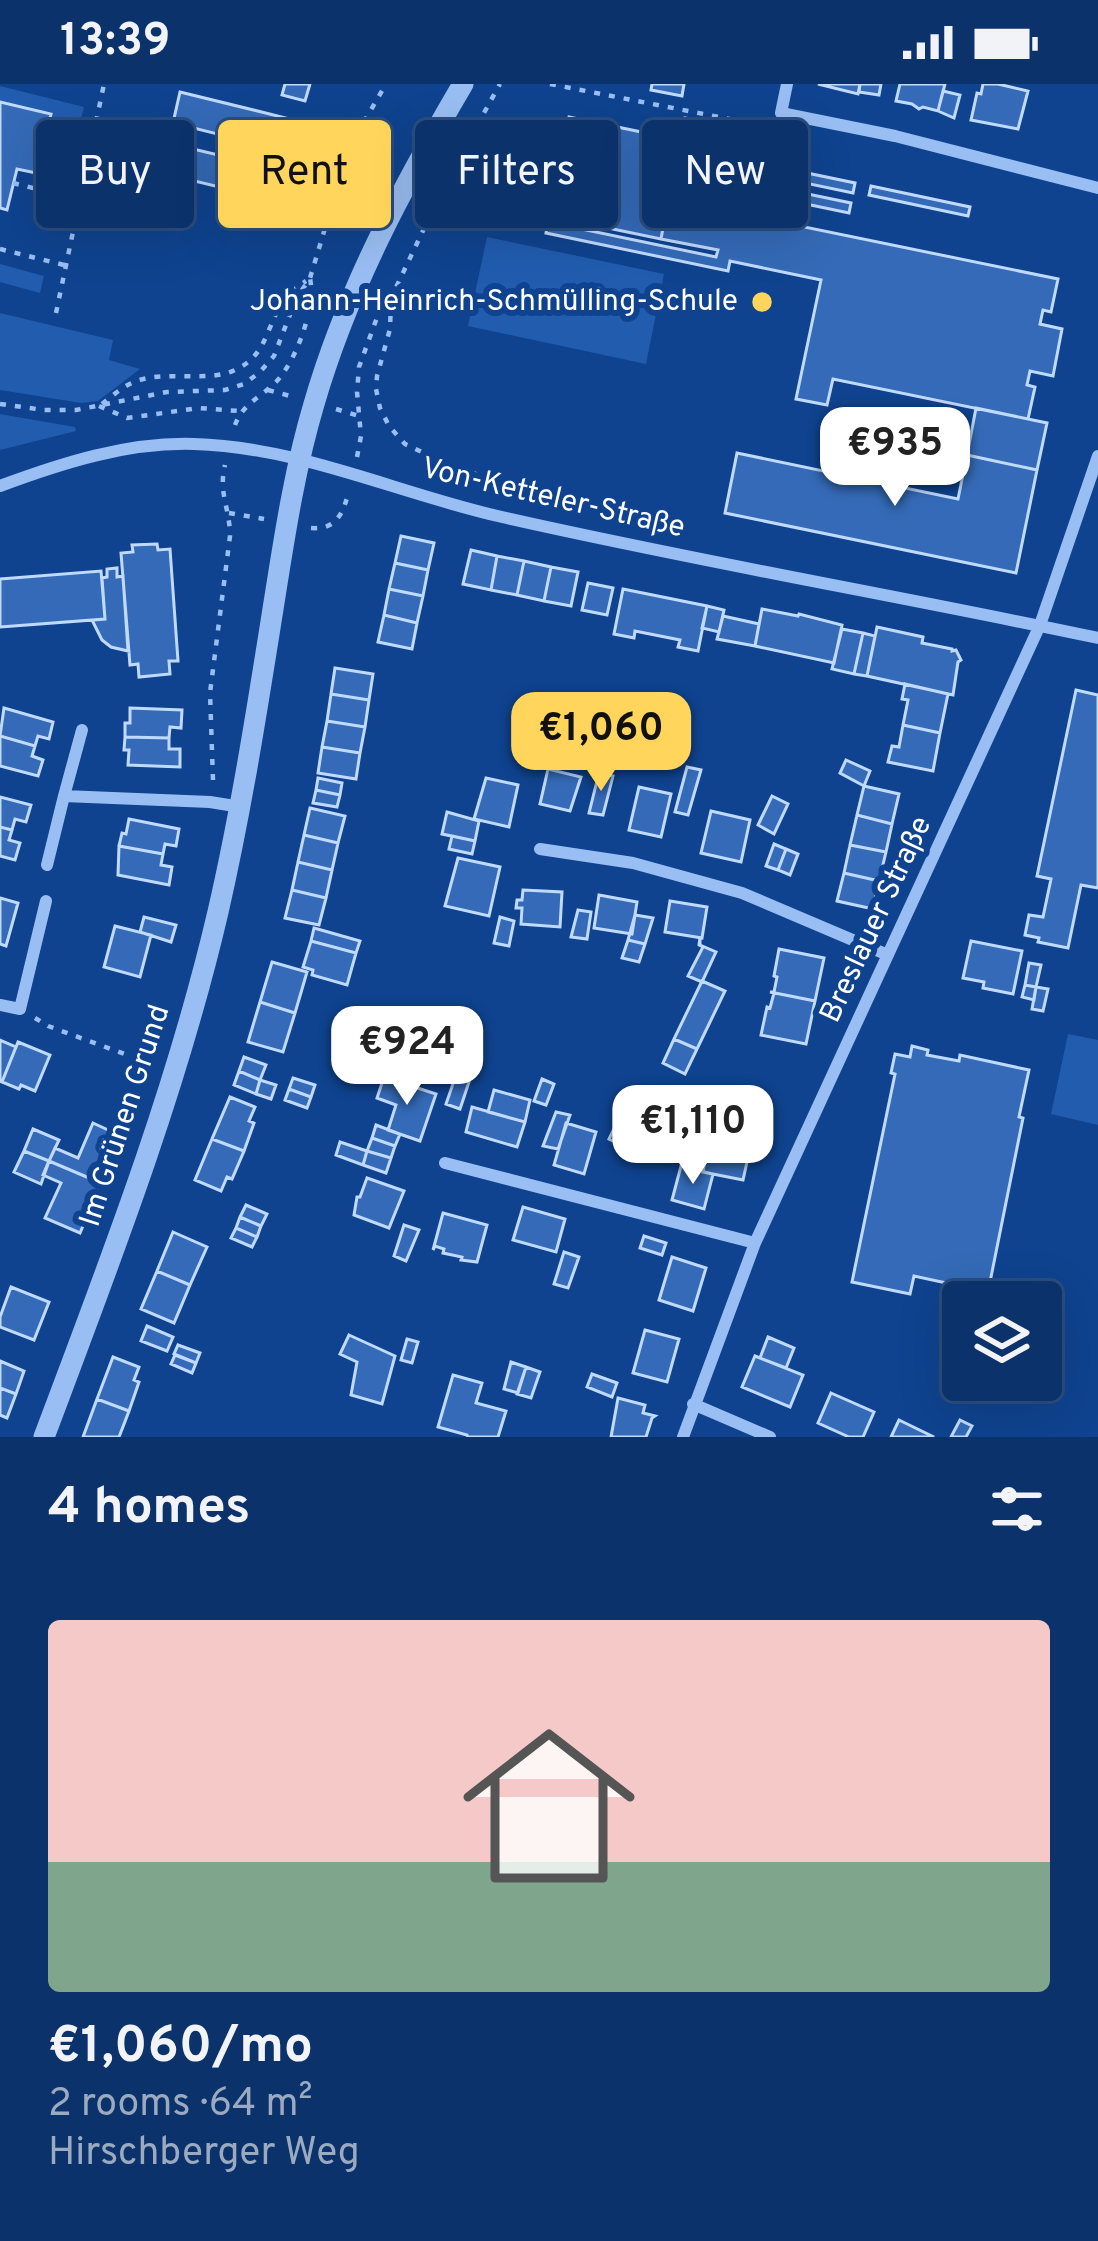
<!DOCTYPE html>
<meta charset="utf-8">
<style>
:root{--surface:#0b326b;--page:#143a71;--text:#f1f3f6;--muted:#9aaac1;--line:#2b4d7e;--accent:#ffd55b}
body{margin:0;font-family:Overpass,sans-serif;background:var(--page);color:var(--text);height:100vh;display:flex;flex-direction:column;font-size:45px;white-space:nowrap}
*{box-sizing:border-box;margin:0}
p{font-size:39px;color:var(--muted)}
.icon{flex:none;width:66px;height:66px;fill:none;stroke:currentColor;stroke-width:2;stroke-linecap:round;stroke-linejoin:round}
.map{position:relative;height:1353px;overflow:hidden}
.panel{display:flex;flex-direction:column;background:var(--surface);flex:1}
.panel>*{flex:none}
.banner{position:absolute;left:36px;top:36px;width:1026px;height:108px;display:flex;gap:24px}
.tools{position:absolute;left:942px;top:1197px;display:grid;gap:24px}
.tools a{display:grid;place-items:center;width:120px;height:120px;border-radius:12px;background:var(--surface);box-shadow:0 12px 48px #0002,0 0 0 3px var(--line);font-size:60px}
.price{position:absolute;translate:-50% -102px;padding:0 27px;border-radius:24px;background:#fff;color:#222;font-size:39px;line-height:78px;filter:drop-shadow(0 3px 6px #0008)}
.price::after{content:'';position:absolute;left:50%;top:72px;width:36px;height:27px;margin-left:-18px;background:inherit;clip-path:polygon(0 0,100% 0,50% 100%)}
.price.current{background:var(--accent);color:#111}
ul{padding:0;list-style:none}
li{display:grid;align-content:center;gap:24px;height:636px;padding:0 48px}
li+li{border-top:3px solid var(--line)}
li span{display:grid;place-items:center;height:372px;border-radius:12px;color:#555}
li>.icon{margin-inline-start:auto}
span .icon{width:216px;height:216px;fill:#fffc;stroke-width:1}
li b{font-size:51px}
h2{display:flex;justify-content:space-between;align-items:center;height:144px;padding:0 48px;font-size:51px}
.chip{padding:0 42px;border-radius:12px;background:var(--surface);box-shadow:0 12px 48px #0002,0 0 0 3px var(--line);font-size:42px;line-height:108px}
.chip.current{background:var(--accent);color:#111}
.status{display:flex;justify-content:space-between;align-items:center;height:84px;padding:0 60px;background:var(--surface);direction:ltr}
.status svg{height:33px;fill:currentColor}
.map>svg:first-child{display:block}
.green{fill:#215caf}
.building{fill:#346ab7;stroke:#c0dafe;stroke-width:3}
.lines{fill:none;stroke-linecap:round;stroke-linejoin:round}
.path{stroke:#99bef3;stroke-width:4.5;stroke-dasharray:6 9;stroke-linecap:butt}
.minor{stroke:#99bef3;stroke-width:12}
.tertiary{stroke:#99bef3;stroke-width:21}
.poi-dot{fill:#ffd55b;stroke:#0f438f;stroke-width:4.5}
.labels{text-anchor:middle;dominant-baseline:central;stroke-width:12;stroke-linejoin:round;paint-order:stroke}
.poi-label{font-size:30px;fill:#fff;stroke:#0f438f;text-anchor:end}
.street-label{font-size:30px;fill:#fff;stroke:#0f438f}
</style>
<div class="status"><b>13:39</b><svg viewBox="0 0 49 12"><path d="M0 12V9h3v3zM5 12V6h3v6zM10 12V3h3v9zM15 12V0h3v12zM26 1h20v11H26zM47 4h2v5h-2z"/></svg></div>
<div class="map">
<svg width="1098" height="1353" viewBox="0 0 1098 1353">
<rect width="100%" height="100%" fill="#0f438f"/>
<path class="green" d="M0 2 84 23 73 67 44 60 50 30 0 18Z
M508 36 559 47 539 145 488 135Z
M487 153 664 190 646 280 468 242Z
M0 180 44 192 40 209 0 198Z
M0 229 113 256 109 276 140 285 98 317 81 319 0 306Z
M0 330 75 343 76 347 0 366Z
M1068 950 1098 956V1041L1051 1030Z"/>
<path class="building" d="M285 0H310L305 17 282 11Z
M652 0H684L682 12 651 6Z
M818 0H860L858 10Z
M860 0H881L879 11 859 8Z
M900 0H945L938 27 923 23 919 25 912 20 896 17Z
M983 0H998L1028 7 1018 45 971 36 977 9 981 10Z
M943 7 960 11 954 34 938 27Z
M180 8 290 35 282 66 173 39Z
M0 18 51 30 36 89 17 85 7 126 0 124Z
M569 33 680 56 661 155 550 132Z
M685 34 718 40 714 58H711L710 64 713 65 706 100 673 93Z
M151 42 179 48 157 138 128 131Z
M189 64 277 85 269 115 182 94Z
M742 75 759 79 753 109 735 106Z
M759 79 855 99 853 109 757 89Z
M755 99 851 119 849 129 753 109Z
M871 102 970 123 968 132 869 111Z
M668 115 1058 195 1051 228 1043 226 1040 240 1062 245 1053 292 1030 287 1027 301 1035 303 1028 335 833 295 827 321 796 315 821 196 730 177 728 187 546 149 548 138 716 173 718 166 661 155Z
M976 324 1047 339 1037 386 967 371Z
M737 369 958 415 967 371 1037 386 1016 489 725 429Z
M401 452 434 459 428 486 395 479Z
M157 460 158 466 170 465 178 577H169L170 590 139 593 138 580 130 581 121 469 133 468 132 461Z
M471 466 497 472 491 506 463 500Z
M497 472 524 477 517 511 491 506Z
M524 477 551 483 544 517 517 511Z
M395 479 428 486 423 512 389 505Z
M551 483 578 488 571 522 544 517Z
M117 484V493L123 492 128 567 111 563 102 556 92 536 105 535 102 494 107 493V485Z
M101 487 105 535 0 543V495Z
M588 499 613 504 607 531 582 526Z
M389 505 423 512 417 539 384 531Z
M623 505 707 522 698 567 678 563 680 556 635 547 634 554 614 550Z
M707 522 724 526 719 548 702 544Z
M762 525 798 532 799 530 842 541 834 579 755 562Z
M384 531 417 539 412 565 378 558Z
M723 532 759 540 755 562 717 555Z
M877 543 923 553 922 559 952 565V567L956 566 961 576 958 578 953 611 867 592Z
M842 545 863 549 854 590 832 585Z
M863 549 875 552 867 592 854 590Z
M335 584 373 590 369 616 331 610Z
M905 600 948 610 940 649 903 641 908 616 902 615Z
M1076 606 1098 611V804L1081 801 1068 864 1038 858 1039 854 1025 851 1029 831 1043 833 1051 795 1037 792Z
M331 610 369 616 365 643 327 637Z
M4 624 53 638 49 655 38 652 35 662 0 652Z
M130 624 182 626 181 644 170 643 169 654 125 653V639H130Z
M327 637 365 643 360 669 322 663Z
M903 641 940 649 933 687 888 678 892 662 899 663Z
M0 652 35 662 32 672 43 676 38 692 0 682Z
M125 653 169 654V665H180V683L128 681 129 666H124Z
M322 663 360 669 356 695 318 689Z
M846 676 870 687 864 702 840 689Z
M687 683 701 686 688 731 675 728Z
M548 685 581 693 570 727 540 720Z
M599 689 613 692 603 731 589 729Z
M318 694 342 699 340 711 316 706Z
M486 694 518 701 509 743 474 735Z
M864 702 899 710 892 740 857 731Z
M639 703 671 710 661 753 629 746Z
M316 706 340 711 337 723 313 719Z
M772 712 788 720 774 750 758 741Z
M0 713 31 721 26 738 15 735 12 746 0 743Z
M310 724 345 732 338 759 304 751Z
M711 727 750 736 741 778 701 769Z
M447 728 479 737 475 757 442 750Z
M857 731 892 740 886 768 850 761Z
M129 735 179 745 176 762 165 760 163 770 119 762 122 749 126 750Z
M0 743 12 746 9 756 20 759 15 776 0 772Z
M304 751 338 759 332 786 298 778Z
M452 752 475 757 472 770 449 765Z
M774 760 786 765 778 786 766 782Z
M850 761 886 768 879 797 844 789Z
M119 762 163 770 161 781 172 783 169 801 118 791Z
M786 765 798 770 790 791 778 786Z
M458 774 500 783 489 832 445 822Z
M298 778 332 786 326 814 292 806Z
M844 789 879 797 873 825 837 817Z
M292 806 326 814 319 841 285 834Z
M523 806 562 808 560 843 521 840 522 824H516L517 816H522Z
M599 811 637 818 632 850 594 844Z
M0 814 18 819 6 862 0 860Z
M670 817 707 823 702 854 665 848Z
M578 826 591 828 587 855 571 853Z
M635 831 653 834 645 860 628 856Z
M144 833 176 841 171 858 140 848Z
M500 833 514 837 509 862 494 859Z
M115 842 151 851 140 893 104 883Z
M314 844 360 857 356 869 311 857Z
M700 854V861L716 868 702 898 688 892 703 863 699 861Z
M628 856 645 860 639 878 622 874Z
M311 857 356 869 347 901 312 891 313 886 303 883Z
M971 857 1022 867 1013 910 983 904 984 898 963 894Z
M779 865 824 874 815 917 770 908H774L777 893 774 892Z
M272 878 307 888 295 929 260 918Z
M1029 879 1041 881 1036 903 1025 901Z
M702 897 725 907 697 965 674 955Z
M1025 901 1036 903 1034 916 1022 913Z
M1036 903 1048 905 1043 927 1032 925Z
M770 908 815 917 806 960 761 951 767 923 770 924 774 909Z
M260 918 295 929 283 968 248 958Z
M674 955 697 965 685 990 663 979Z
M0 956 16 963 2 998 0 997Z
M18 958 50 971 35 1007 21 1001 19 1005 2 998Z
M912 962 928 966 927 971 959 977 960 971 1029 986 1019 1033 1023 1034 988 1208 914 1192 910 1210 852 1198 895 990 891 989 895 970 910 973Z
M244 973 266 981 260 996 239 987Z
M239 987 260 996 256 1010 234 1001Z
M456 991 470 995 460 1025 446 1020Z
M384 993 436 1010 420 1057 388 1046 396 1021 377 1014Z
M293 994 315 1001 311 1013 289 1005Z
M542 995 554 1000 546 1021 534 1017Z
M260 996 276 1001 271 1015 256 1010Z
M720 1003 759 1011 753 1051 711 1043Z
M289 1005 311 1013 307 1024 285 1016Z
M494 1006 530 1016 525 1038 488 1028Z
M230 1013 255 1023 249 1037 254 1039 244 1067 212 1055Z
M472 1023 525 1038 517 1063 466 1048Z
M623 1026 636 1032 621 1061 609 1055Z
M556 1028 570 1031 558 1065 543 1062Z
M93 1039 121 1052 101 1099 49 1077 55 1064 78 1074Z
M566 1039 596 1048 584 1090 554 1081Z
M376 1041 400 1050 395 1062 372 1054Z
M711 1043 753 1051 743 1096 703 1088Z
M33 1045 59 1056 49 1077 24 1067Z
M372 1054 395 1062 391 1074 367 1067Z
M212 1055 244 1067 232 1095 227 1093 221 1107 195 1096Z
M340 1058 367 1067 363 1081 336 1071Z
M24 1067 49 1077 41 1100 14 1088Z
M367 1067 391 1074 386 1089 363 1081Z
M49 1077 101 1099 80 1149 45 1134 61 1099 43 1091Z
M681 1082 713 1090 704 1125 672 1116Z
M367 1094 404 1107 389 1144 354 1131 357 1113H360Z
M246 1121 267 1130 261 1142 240 1133Z
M523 1123 565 1135 556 1168 513 1156Z
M443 1129 487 1141 477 1178 461 1176 462 1173 443 1169 444 1165 435 1162 433 1166Z
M240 1133 261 1142 257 1153 236 1144Z
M404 1141 419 1146 406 1177 394 1172Z
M236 1144 257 1153 252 1163 231 1154Z
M173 1148 207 1163 190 1201 157 1187Z
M644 1152 666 1159 662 1171 640 1164Z
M564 1168 579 1173 568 1204 554 1200Z
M672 1173 706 1184 693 1227 659 1216Z
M157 1187 190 1201 174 1239 141 1225Z
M11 1203 49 1218 34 1256 0 1243V1233Z
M147 1242 173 1253 167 1267 141 1257Z
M645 1246 679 1255 667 1298 633 1289Z
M349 1251 395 1272 382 1320 351 1311 357 1278 340 1270Z
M768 1253 794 1264 786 1284 760 1274Z
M407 1255 418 1258 412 1279 401 1276Z
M178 1261 200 1269 196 1279 174 1270Z
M175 1271 196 1279 192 1289 171 1280Z
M755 1272 803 1291 790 1323 742 1303Z
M113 1273 139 1283 134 1296 139 1298 129 1327 97 1315Z
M0 1277 24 1287 16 1310 0 1304Z
M511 1278 526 1283 518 1309 504 1305Z
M526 1283 540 1288 531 1314 517 1310Z
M592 1290 617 1299 612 1313 587 1303Z
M453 1291 482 1299 476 1319 506 1327 498 1353H468L467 1351 438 1343Z
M0 1304 16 1310 7 1334 0 1331Z
M831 1309 874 1328 863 1353H849L818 1339Z
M618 1314 645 1321 643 1329 655 1332 652 1334 646 1353H611Z
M97 1315 129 1327 119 1353H83Z
M899 1336 934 1353H891Z
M960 1336 972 1342 966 1353H951Z"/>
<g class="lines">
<path class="path" d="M550 0 760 41 766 38
M13 99 80 116
M0 165 64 181
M391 217 390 245 377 292 376 305 380 324 389 342 405 360 449 381 538 411 541 420
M56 229 104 0
M268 306 290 312
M0 320 44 326H76L167 308 225 306 244 300 260 288 274 272 296 215 310 194 342 88 365 36 386 0
M102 320C112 312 122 303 134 298 165 285 209 300 237 285 264 272 266 248 279 224 284 212 295 204 306 197
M99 322 127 334 199 324 239 327
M336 325 359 332
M235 341C242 321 259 314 274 300 296 279 316 223 310 194
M357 373 361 352 357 308 359 283 379 228 391 214 449 92 500 0
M229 429 264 435
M311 444C337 446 343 429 349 407
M213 696 210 609 230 452C230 424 218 409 225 381
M35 934 48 942 152 980"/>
<path class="minor" d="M787 0 781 29 895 52 1098 104
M0 402C62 379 127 358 194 360 301 363 399 410 502 433 700 478 900 512 1098 554
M64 712 82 646
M540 765 633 779 742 809 888 871
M47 781 64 712 210 718 241 723
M0 921 20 925 46 817
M445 1079 755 1159
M693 1320 770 1353
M683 1353 755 1159 1040 541 1098 372"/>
<path class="tertiary" d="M44 1353C109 1180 176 1008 218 828 241 728 257 626 273 525 284 456 294 387 314 320 347 206 403 102 463 0"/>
</g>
<circle class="poi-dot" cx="762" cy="218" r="12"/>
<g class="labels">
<g class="poi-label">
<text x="738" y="218">Johann-Heinrich-Schmülling-Schule</text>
</g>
<g class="street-label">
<text transform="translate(553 415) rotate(13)">Von-Ketteler-Straße</text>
<text transform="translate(877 836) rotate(-65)">Breslauer Straße</text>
<text transform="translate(126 1032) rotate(-72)">Im Grünen Grund</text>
</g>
</g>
</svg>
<div class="tools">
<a><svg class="icon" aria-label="layers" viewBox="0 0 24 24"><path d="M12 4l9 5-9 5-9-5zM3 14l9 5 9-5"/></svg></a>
</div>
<b class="price" style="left:895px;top:425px">€935</b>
<b class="price current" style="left:601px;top:710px">€1,060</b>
<b class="price" style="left:407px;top:1024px">€924</b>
<b class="price" style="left:693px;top:1103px">€1,110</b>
<div class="banner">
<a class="chip">Buy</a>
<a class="chip current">Rent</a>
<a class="chip">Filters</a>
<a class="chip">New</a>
</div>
</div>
<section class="panel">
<h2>4 homes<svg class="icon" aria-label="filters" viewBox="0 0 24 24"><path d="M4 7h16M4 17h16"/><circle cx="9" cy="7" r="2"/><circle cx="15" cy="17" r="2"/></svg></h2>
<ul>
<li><span style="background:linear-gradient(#f6c9c9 65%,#7fa58c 0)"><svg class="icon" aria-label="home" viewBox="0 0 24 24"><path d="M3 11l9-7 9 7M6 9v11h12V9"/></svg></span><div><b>€1,060/mo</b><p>2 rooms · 64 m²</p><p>Hirschberger Weg</p></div></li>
</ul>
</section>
